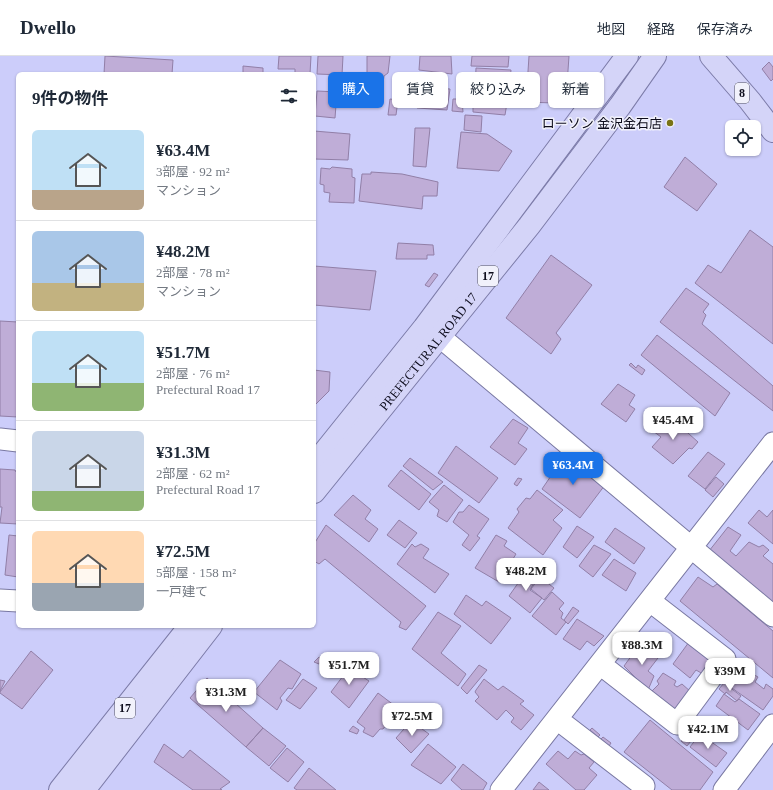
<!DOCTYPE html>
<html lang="ja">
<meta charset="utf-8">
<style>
:root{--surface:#fff;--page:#f2f2f3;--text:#1f2937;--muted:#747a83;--line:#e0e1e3;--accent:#1a73e8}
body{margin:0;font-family:"Times New Roman","Noto Sans JP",serif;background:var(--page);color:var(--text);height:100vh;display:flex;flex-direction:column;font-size:15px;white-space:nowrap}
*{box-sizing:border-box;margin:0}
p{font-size:13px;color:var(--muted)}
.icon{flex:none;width:22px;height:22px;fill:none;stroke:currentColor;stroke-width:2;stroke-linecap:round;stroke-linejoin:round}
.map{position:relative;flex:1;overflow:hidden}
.details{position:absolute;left:16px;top:16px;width:300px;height:556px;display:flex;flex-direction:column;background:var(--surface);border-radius:6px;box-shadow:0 1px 3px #0004}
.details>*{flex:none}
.banner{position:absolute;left:328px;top:16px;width:380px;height:36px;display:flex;gap:8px}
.fabs{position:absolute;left:725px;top:64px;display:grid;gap:8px}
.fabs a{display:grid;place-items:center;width:36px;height:36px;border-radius:6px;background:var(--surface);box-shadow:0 1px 3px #0004;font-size:20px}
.price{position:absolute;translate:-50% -34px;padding:0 9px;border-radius:8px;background:#fff;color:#222;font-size:13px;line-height:26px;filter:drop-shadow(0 1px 2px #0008)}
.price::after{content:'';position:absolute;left:50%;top:24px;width:12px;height:9px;margin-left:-6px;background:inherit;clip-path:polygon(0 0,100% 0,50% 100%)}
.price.on{background:var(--accent);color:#fff}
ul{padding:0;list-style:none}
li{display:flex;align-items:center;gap:12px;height:100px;padding:0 16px}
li+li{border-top:1px solid var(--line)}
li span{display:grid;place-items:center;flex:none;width:112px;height:80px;border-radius:6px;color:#555}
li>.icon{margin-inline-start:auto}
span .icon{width:48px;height:48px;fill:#fffc;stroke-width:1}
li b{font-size:17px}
h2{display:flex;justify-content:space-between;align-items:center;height:48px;padding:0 16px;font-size:17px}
.tag{padding:0 14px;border-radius:6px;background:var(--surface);box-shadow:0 1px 3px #0004;font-size:14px;line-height:36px}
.tag.on{background:var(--accent);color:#fff}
header{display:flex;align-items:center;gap:24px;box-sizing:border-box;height:56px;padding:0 20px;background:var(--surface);border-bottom:1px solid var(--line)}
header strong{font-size:19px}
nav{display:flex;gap:22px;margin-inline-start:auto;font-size:14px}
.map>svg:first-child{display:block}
.building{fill:#bfadd7;stroke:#917fa7}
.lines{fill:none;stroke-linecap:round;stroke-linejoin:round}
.minor-casing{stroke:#7978a2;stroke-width:23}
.primary-casing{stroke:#7c7ba8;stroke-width:24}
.minor{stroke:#fff;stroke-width:21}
.primary{stroke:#d4d4f8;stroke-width:22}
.poi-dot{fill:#797315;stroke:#f1f1fb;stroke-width:1.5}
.labels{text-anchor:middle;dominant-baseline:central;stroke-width:3;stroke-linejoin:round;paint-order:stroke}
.shield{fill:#f1f1fb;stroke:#51515f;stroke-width:1}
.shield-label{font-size:12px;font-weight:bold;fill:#0d0c1c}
.poi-label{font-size:13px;fill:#0d0c1c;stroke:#f1f1fb;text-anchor:end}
.street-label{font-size:13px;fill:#0d0c1c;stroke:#f1f1fb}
</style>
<header>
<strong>Dwello</strong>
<nav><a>地図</a><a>経路</a><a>保存済み</a></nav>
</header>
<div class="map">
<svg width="773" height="734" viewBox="0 0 773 734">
<rect width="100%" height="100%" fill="#cccdfa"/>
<path class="building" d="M105 0 173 4 172 18H104Z
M279 0H311L310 18H295V13H278Z
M318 0H343L342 19 317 18Z
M367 0H390L388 17 384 20 383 27 367 26Z
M420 0H451L452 18 419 14Z
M472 0H509L508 11 471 10Z
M529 0H569L567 29 554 47 526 46Z
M769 6 773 11V23L771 25 762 13Z
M243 10 263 12V18H243Z
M476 12 511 14 509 35 475 33Z
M418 18 436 20V32L450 33 447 54 417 52Z
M317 35 337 36 335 62 315 60Z
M473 39 508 41 505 59 473 56Z
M390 43 398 44 396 59H388Z
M453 43H462L463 56 452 55Z
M465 59 482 60 481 76 464 74Z
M415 72H430L426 111 413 110Z
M314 75 350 78 348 104 314 103Z
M461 76 487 78 512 95 499 115 457 112Z
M685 101 717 128 697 155 664 131Z
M332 111 352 113V121L355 122 354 147 329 146 330 137 324 136V129L320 128 321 112 330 113Z
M371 116 402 118 438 126 437 140H423L422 153 359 145 362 118H371Z
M750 174 773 191V288L695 227 708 209 721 217Z
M398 187 433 189 434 199H427V203H396Z
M551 199 592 229 556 277 561 283 551 298 506 262Z
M314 210 376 215 370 254 314 249Z
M434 217 438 219 429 231 425 229Z
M686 232 709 248 703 256 706 259 702 268 773 330V355L660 266Z
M0 265 18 266V361L0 360Z
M657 279 730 337 715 360 641 299Z
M631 307 636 312 638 309 645 314 642 319 629 309Z
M314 314 330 316 329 335 314 350Z
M618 328 635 339 629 349 635 353 626 366 601 348Z
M670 361 698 386 692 393 689 392 673 408 652 391 661 381 653 375 659 367 663 369Z
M513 363 528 372 518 387 527 393 515 409 490 391Z
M456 390 498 422 479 447 438 417Z
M708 396 725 408 705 433 688 420Z
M564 399 605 429 580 462 542 433 555 414 553 412Z
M410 402 443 426 433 434 403 410Z
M0 413 15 414 16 416 18 417V468L0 467 2 451H0Z
M401 414 431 438 419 454 388 430Z
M716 421 724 428 713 441 705 434Z
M518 422 522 423 517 430 514 428Z
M444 429 463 444 447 466 437 460 439 454 429 446Z
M537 434 563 454 553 464 562 472 543 499 508 472 519 456 517 453 526 442 530 443Z
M353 439 371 454 365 463 378 473 369 486 334 459Z
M469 449 489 463 477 480 480 482 470 495 462 489 469 479 453 466 459 456H463Z
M759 454 767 461 773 454V488L748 467Z
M399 464 417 477 405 492 387 479Z
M326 469 426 550 406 574 399 571 401 566 325 503 319 508 314 505V488Z
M577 470 594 481 577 502 563 491Z
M728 471 741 479 730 495 736 500 749 486 759 491 763 489 769 494 763 500 773 508V547L709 495Z
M615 472 645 492 634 508 605 486Z
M9 479 18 480V521L5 519Z
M496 479 507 485 504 490 516 498 499 526 475 512Z
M412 488 415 491 421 488 429 493 423 502 449 518 435 537 397 508Z
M594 489 611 498 593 521 579 510Z
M614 503 636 517 626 535 602 519Z
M528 513 538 520 530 534 542 542 530 557 509 540Z
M540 521 554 532 544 544 531 533Z
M698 521 713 531 717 528 773 575V622L680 545Z
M552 536 564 547 559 553 563 557 561 562 566 566 556 579 532 560Z
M466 539 482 550 486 545 511 562 491 588 454 558Z
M573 551 579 555 568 568 564 564Z
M438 556 461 570 441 597 466 618 458 630 412 593Z
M577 563 604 580 594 590 587 585 580 594 563 583Z
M689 586 713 604 703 618 696 614 690 622 673 608Z
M640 588 658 602 648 615 654 620 648 634 624 610Z
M31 595 53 614 22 653 0 637V636Z
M319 601 322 603 319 608 314 606Z
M280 604 301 618 292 633 288 632 280 642 282 645 277 654 254 636Z
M344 609 369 625 349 652 331 636 343 620 339 615Z
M479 609 487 614 467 638 461 632Z
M663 617 676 625 674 629 677 631 682 628 691 636 680 655H671L651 636 659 628 657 625Z
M751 617 758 621 755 626 764 633 766 628 773 633V640L763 654 729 630 739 618 746 622Z
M207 622 263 672 246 691 190 642Z
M303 623 317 632 300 653 286 644Z
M484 623 498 634 503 630 524 645 520 648 534 659 521 674 511 666 514 662 506 654 497 664 475 645 479 641 475 636 476 634Z
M0 624 5 625 0 635Z
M724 627 741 640 737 645 726 636 725 638 719 633Z
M378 637 399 653 383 673H380L373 681 363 676 365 672 357 666Z
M724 638 735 646 739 643 760 658 748 674 716 650Z
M650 664 713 716 700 734H672L624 696Z
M411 665 429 678 411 697 396 682Z
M353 670 359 674 357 678 349 675Z
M693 670 699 675 687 690 681 685Z
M263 672 286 690 269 710 246 691Z
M592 672 600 679 598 681 590 674Z
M700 678 727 697 716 711 690 691Z
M603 681 611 687 609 690 601 683Z
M164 688 183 702 190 694 230 726 220 733 222 734H193L154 706Z
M428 688 456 711 441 728 411 709Z
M287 692 304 706 288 726 270 712Z
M558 695 568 703 575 695 581 699 584 698 594 706 589 712 597 719 584 734H576L546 708Z
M463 708 487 727 483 734H462L451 724Z
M309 712 336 734H297L294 732Z
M539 726 549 734H533Z"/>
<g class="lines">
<defs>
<path id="minor" d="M439 280 773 560
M0 383 18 385
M0 544 18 545
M600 608 677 668 725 603 650 545
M557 663 644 730
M501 734 773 387
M724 734 773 669"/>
<g id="primary">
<path d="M711 0 750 45 773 75"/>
<path d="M314 409 424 272 627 0"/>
<path id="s1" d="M314 436 529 170 620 50 655 0"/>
<path d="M60 734 190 570"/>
<path d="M84 734 211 570"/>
</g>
</defs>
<use href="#minor" class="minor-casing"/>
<use href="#primary" class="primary-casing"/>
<use href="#minor" class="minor"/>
<use href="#primary" class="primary"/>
</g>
<circle class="poi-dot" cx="670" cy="67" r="4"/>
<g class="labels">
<g class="shield">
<rect x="735" y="27" width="14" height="20" rx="3"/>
<rect x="478" y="210" width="20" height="20" rx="3"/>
<rect x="115" y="642" width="20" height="20" rx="3"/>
</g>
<g class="shield-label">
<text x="742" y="37">8</text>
<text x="488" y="220">17</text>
<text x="125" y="652">17</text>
</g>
<g class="poi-label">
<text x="662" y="67">ローソン 金沢金石店</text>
</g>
<g class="street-label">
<text stroke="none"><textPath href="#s1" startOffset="181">PREFECTURAL ROAD 17</textPath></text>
</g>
</g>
</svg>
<div class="fabs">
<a><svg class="icon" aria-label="locate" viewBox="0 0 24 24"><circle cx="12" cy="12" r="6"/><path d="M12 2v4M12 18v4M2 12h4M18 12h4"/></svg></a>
</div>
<b class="price" style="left:673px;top:385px">¥45.4M</b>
<b class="price on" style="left:573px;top:430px">¥63.4M</b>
<b class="price" style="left:526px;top:536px">¥48.2M</b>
<b class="price" style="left:642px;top:610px">¥88.3M</b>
<b class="price" style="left:349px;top:630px">¥51.7M</b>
<b class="price" style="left:730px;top:636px">¥39M</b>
<b class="price" style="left:226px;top:657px">¥31.3M</b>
<b class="price" style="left:412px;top:681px">¥72.5M</b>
<b class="price" style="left:708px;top:694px">¥42.1M</b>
<div class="banner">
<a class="tag on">購入</a>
<a class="tag">賃貸</a>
<a class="tag">絞り込み</a>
<a class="tag">新着</a>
</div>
<section class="details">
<h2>9件の物件<svg class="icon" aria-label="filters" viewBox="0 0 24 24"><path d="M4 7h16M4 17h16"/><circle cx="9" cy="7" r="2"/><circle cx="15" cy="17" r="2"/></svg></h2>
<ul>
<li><span style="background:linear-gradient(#bfe0f5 75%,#b9a48a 0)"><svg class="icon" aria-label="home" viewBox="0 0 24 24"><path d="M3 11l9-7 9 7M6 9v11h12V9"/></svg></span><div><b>¥63.4M</b><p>3部屋 · 92 m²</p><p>マンション</p></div></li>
<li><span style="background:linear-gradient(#a9c7e8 65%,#c2b280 0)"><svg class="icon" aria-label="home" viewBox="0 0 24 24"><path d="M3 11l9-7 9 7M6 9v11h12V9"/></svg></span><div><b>¥48.2M</b><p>2部屋 · 78 m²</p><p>マンション</p></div></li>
<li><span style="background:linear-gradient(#bfe0f5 65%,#8fb573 0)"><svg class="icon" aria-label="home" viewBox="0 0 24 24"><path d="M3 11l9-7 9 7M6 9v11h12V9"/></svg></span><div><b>¥51.7M</b><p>2部屋 · 76 m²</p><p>Prefectural Road 17</p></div></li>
<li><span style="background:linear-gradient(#c9d6e8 75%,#8fb573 0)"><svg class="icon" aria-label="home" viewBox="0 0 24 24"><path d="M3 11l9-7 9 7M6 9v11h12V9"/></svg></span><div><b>¥31.3M</b><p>2部屋 · 62 m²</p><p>Prefectural Road 17</p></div></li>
<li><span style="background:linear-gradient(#ffd9b3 65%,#9aa5b1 0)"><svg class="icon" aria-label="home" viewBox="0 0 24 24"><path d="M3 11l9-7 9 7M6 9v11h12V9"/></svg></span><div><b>¥72.5M</b><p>5部屋 · 158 m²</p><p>一戸建て</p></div></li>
</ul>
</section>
</div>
